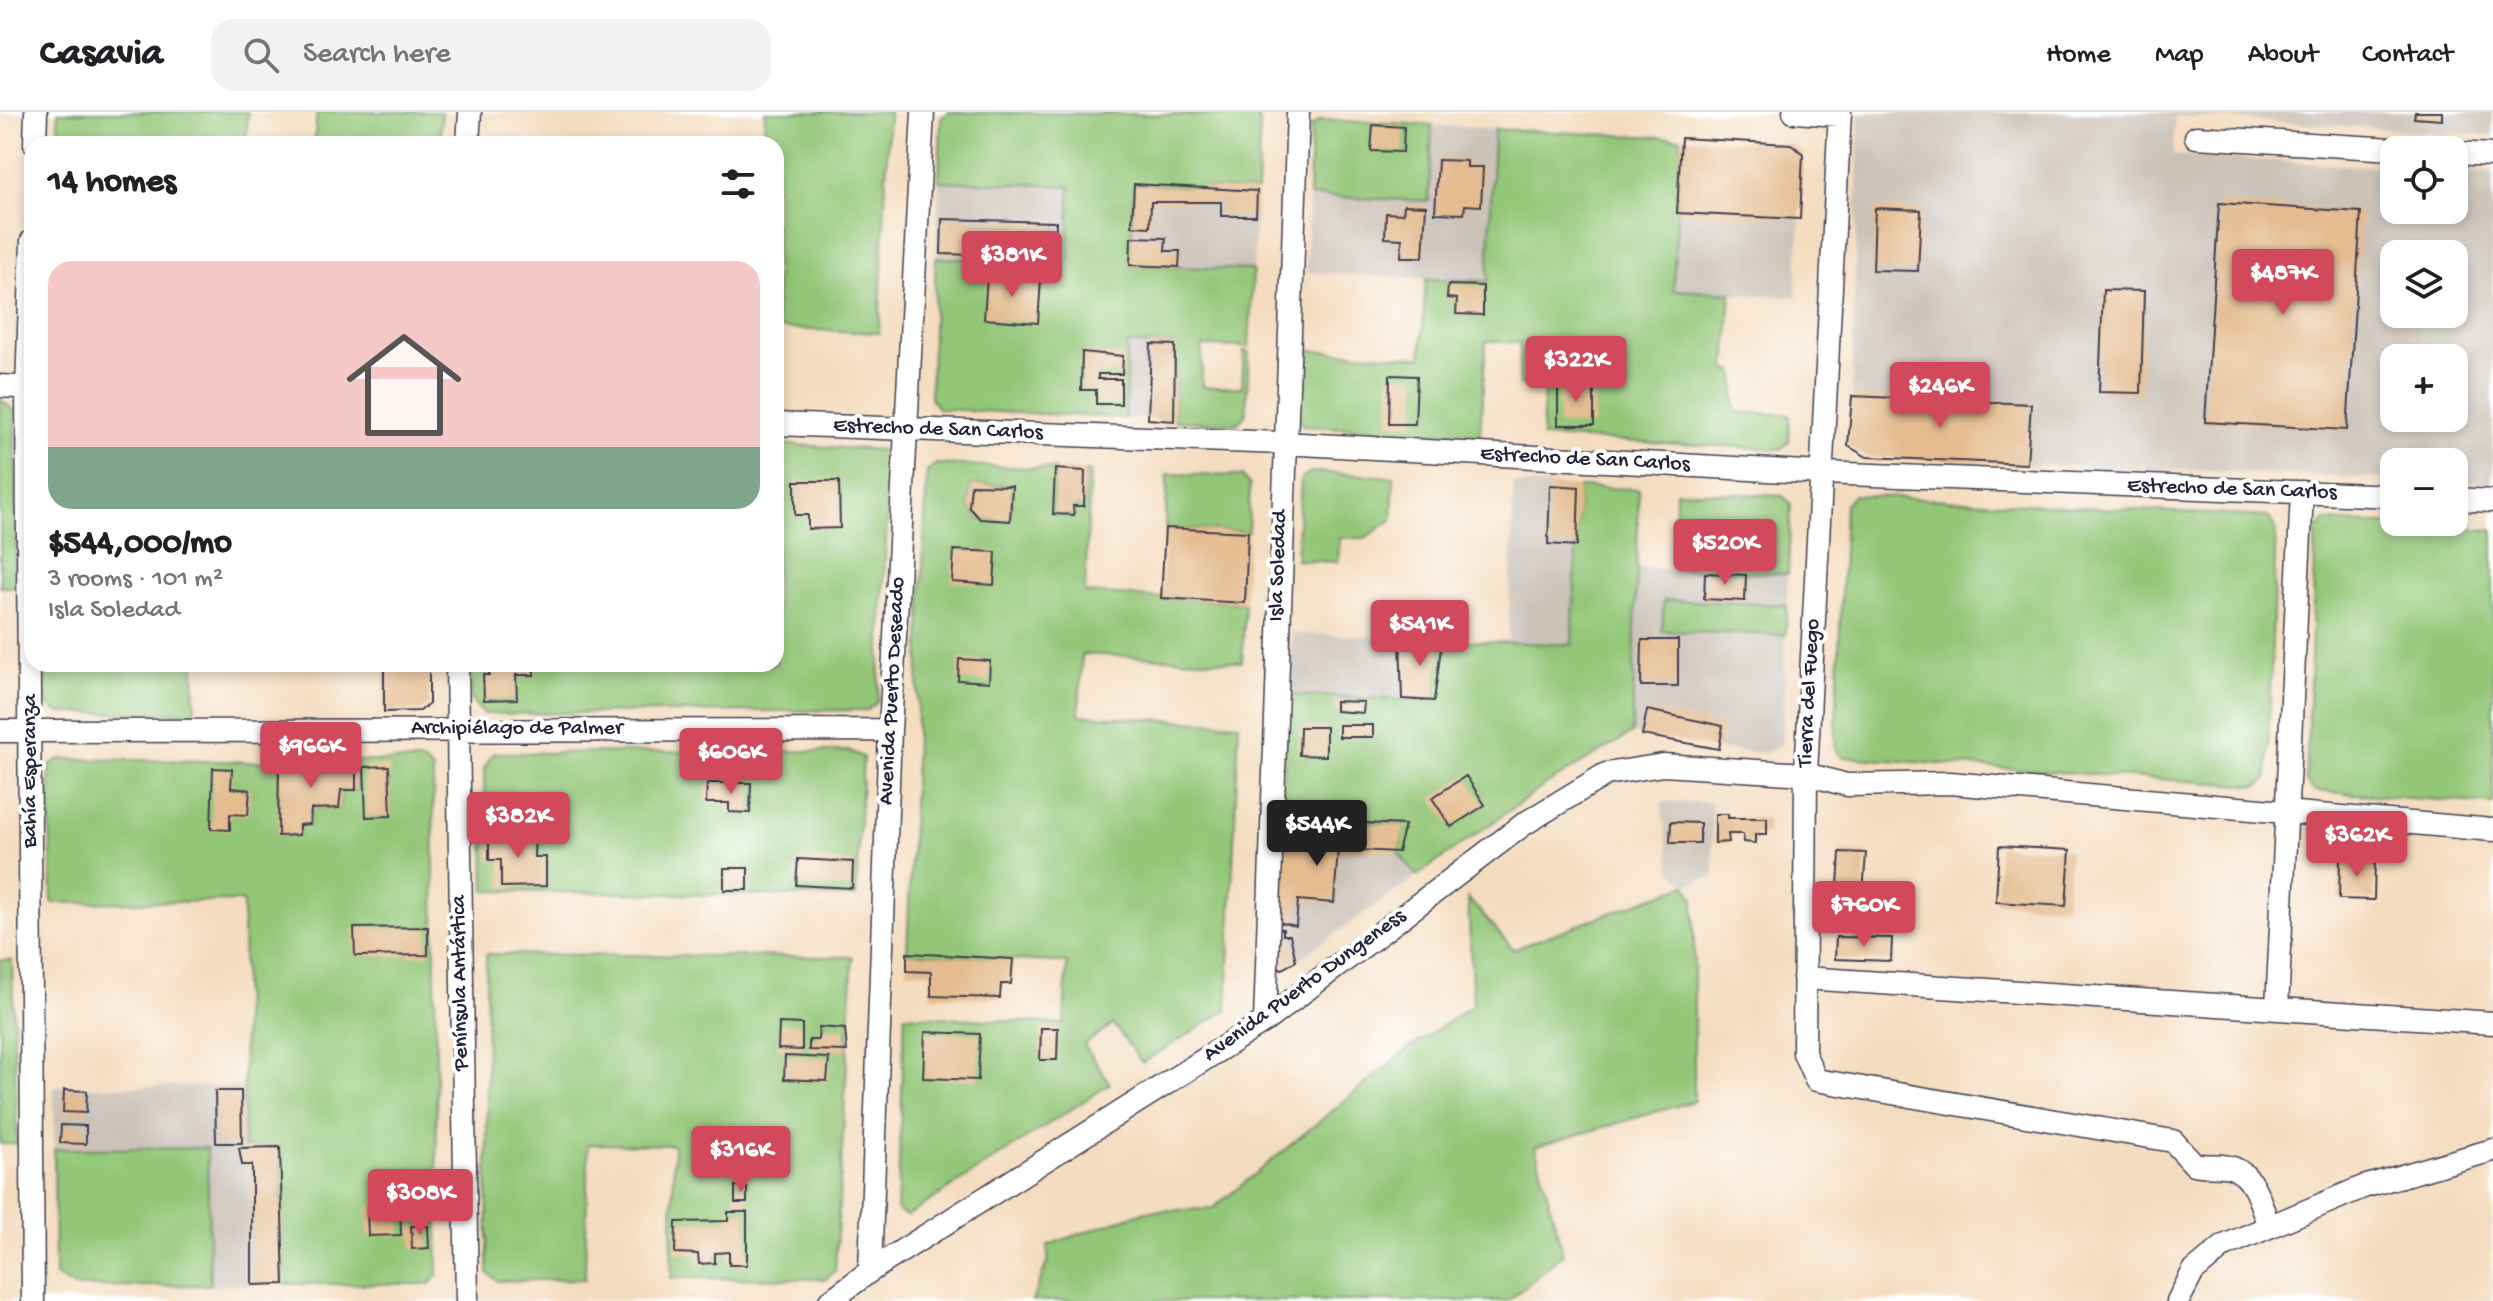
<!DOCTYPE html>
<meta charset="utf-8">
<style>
:root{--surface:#fff;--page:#f2f2f2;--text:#202124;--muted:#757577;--line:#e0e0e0;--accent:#d1495b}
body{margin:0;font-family:"Gochi Hand",sans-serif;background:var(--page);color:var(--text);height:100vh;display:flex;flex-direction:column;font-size:30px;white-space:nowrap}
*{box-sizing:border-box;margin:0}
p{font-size:26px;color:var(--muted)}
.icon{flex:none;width:44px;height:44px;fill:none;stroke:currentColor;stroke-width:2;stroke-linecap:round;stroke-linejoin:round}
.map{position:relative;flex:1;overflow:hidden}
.sheet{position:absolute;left:24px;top:24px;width:760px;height:536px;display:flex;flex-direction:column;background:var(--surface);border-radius:24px;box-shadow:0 4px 12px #0003}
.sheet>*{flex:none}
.tools{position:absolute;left:2380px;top:24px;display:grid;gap:16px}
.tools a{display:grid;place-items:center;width:88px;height:88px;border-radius:16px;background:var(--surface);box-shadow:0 4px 12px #0003;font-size:40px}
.price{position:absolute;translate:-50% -68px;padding:0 18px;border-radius:8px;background:var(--accent);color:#fff;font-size:26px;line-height:52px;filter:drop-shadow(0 2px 4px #0008)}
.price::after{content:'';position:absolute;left:50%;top:48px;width:24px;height:18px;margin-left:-12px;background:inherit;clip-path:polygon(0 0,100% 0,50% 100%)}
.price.on{background:#222;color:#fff}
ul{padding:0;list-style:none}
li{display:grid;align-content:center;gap:16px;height:424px;padding:0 24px}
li+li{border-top:2px solid var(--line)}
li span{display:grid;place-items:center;height:248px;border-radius:24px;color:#555}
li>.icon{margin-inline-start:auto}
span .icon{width:144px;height:144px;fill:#fffc;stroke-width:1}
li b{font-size:34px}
h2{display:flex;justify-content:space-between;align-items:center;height:96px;padding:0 24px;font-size:34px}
header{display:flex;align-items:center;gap:48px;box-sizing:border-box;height:112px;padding:0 40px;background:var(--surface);border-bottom:2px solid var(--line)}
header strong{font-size:38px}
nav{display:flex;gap:44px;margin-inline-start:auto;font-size:28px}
.search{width:560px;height:72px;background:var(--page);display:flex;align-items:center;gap:20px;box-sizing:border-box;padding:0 28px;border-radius:24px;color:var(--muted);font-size:30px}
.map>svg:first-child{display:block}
.industrial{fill:#cbc2b8;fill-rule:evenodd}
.green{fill:#93c677;stroke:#5a7459;stroke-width:2;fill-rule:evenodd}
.building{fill:#e4bc8f}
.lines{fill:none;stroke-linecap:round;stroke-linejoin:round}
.minor-casing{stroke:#423e4f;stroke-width:25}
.minor{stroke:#fff;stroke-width:22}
.labels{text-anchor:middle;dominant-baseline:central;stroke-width:8;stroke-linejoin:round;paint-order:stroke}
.street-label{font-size:22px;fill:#22223b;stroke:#fff}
</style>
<header>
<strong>Casavia</strong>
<div class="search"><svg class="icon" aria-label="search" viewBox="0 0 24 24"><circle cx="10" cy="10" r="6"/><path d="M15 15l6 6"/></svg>Search here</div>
<nav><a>Home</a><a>Map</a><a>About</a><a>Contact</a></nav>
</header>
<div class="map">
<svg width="2493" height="1189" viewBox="0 0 2493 1189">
<rect width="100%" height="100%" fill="#fff"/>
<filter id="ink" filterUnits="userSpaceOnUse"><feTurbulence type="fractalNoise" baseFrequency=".0125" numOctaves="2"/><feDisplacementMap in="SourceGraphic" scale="16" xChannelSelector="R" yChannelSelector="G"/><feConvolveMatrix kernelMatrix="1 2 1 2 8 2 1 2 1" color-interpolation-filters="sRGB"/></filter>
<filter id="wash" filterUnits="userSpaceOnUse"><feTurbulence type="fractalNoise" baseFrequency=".006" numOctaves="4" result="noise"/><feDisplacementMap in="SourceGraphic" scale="32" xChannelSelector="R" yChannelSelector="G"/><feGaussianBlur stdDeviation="1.8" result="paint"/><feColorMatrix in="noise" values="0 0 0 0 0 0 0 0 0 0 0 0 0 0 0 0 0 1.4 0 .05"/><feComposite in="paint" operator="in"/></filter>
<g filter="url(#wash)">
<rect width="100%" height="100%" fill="#f4ddbf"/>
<path class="industrial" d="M1859 0H2493V23L2175 4 2173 43 2394 56V98H2454V59L2493 61V371L2454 369V350H2394V367L2027 352 2030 292 1852 284ZM2394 142H2454V202H2394ZM2394 246H2454V306H2394Z
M1432 13 1494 17 1488 170 1306 160 1309 84 1429 89Z
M939 69 1070 74 1068 151 936 146Z
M1151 90H1221V104H1256L1253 158 1179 155 1180 140 1165 139 1166 126 1131 125 1132 114H1150Z
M1677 101 1800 107 1796 185 1672 179Z
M1127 231 1151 232 1148 307 1125 306Z
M1514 372 1550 373 1548 432 1577 434 1572 534 1508 531Z
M1636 456 1788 462 1787 493 1664 488 1663 519 1786 523 1782 632 1767 641 1719 637 1723 614 1647 598 1642 623 1632 621Z
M1292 521 1400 526 1402 587 1288 583Z
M1661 690H1711L1714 764 1686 773 1671 757Z
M1338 737 1398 740 1417 764 1296 849 1290 824 1283 823V817L1277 816 1278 810 1296 814 1298 788 1334 790Z
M244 974V1036H239L242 1053H252V1173H210L207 1036 54 1037V975Z"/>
<path class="green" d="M58 0H248L246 32 58 25Z
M317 0H442L440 32H314Z
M765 0H889L879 221 776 216V32H764Z
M949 0 1255 4 1260 10 1257 79 1134 72 1130 153 1253 158 1249 235 1202 234V275H1242L1244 239 1249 240 1246 303 1237 312 1174 309 1175 233 1127 232 1125 306 939 297 930 286 936 146 1068 150 1070 74 939 69 941 6Z
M1320 8 1432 13 1429 89 1309 84 1311 15Z
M1494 17 1681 26 1673 178 1731 181 1726 258 1735 259V300L1790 303 1789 329 1781 337 1542 325 1544 275 1519 273 1520 231 1486 229 1480 323 1304 314 1297 305 1302 238 1421 245 1426 167 1488 169Z
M0 287 15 299 16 475H0Z
M776 332 881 338 890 346 878 589 868 598 484 602 471 588V552H776Z
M936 352 1055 357 1053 401 1073 403V394L1084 393 1085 359H1090L1085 481 1245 491 1242 550 1082 542 1079 603 1239 612 1227 898 1142 951 1113 912 1084 933 1110 972 907 1104 897 1099 905 903 1064 912 1067 851 907 841 927 359ZM971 373 1012 374 1010 409 980 407 969 395Z
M1310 360 1394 365 1392 408 1365 426H1340L1338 450 1296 448 1301 367Z
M1168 362 1242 364 1250 373 1248 420 1165 416Z
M1579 375 1639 377 1632 621 1544 674 1417 764 1398 740 1404 713 1281 707 1288 583 1433 589 1442 528 1572 533Z
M1676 379 1783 384 1791 392 1788 462 1674 457Z
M1854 383 2268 405 2276 416 2267 667 2258 674 1843 645 1835 637 1845 392Z
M2325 409 2493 418V692L2314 679 2306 670 2316 417Z
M1664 488 1787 493 1786 523 1662 519Z
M45 552H194L195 601H59L45 590Z
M850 639 863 645 856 785 485 779 484 657 493 641Z
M59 647 279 650V724L299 723V713L310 712 311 697 339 696 341 678H356V649H423L433 658 438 1164 430 1172H284L280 1035 244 1036 243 789 52 791 49 654Z
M1686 773 1694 786V989L1535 1035 1563 1142 1508 1189H1032L1048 1148V1133L1146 1099 1212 1097 1408 937 1473 893 1468 786 1513 837Z
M486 842 853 845 835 1159 826 1167 671 1166 674 1033 588 1032 585 1167 498 1169 488 1161Z
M0 848H12L17 1032H0Z
M207 1036 210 1173 75 1175 55 1164 54 1037Z"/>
<g id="blocks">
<path class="building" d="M2415 0H2442V8L2414 6Z
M1373 13 1404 15 1403 40 1371 39Z
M1681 26 1791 32 1803 42 1800 107 1677 101Z
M1438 48 1467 49V55H1483L1481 94 1465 93 1464 102 1435 101Z
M1134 72 1257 79 1256 104H1221V90H1151L1150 115 1132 114Z
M2219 91 2361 100 2347 318 2205 310Z
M1404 93 1426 94 1423 145H1401L1402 127 1385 126 1386 101 1403 102Z
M1875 96 1921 98 1918 159 1873 158Z
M942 107 1056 110 1055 145 941 142Z
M1131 125 1166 126 1165 139H1180L1179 155 1130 153Z
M987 163 1041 167 1038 211 984 207Z
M1448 173 1483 174V203L1456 202 1457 187 1447 186Z
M2103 178 2144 179 2141 281 2099 280Z
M1151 232 1175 233 1174 309 1148 307Z
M1082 240 1123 244 1122 262H1098V267H1121V292H1096V278H1081Z
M1390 263 1417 264 1415 312H1389Z
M1558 271H1594V313H1558Z
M1852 284 2031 292 2027 352 1867 345 1848 334Z
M1055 357 1085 359 1084 394H1073L1074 403 1053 402Z
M795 369H839L840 416 808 417V403H795Z
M971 373 1012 374 1010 409 980 407 969 395Z
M1550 373 1579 375 1577 434 1548 432Z
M1165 416 1248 420 1245 491 1161 486Z
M954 438 996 440 994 473 952 470Z
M1705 461 1746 463 1745 489 1704 487Z
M1400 526 1442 528 1434 589 1402 587Z
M1642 528H1678V574H1641Z
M959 547 990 549 989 570 958 568Z
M384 552H429V592L420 599 384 600Z
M489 552H534V563H516L517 587 484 588 483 563H489Z
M1335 589 1364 590 1363 601 1335 599Z
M1647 598 1723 614 1719 637 1642 623Z
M1339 613H1373V625H1339Z
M1300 615H1326V644L1299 643Z
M356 649V678H341L339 696 311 697 310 712 299 713V723L278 724 279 650Z
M389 654 391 704 366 705 364 655Z
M213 656 232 657 231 676 250 678 248 703 230 702V718L211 717Z
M1466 664 1485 693 1451 715 1432 686Z
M707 671H751L750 701 729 700V691H706Z
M1715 702H1728V706H1767V722H1755V731L1743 730V722H1728L1729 730 1715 731Z
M1281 707 1405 713 1398 740 1338 737 1334 791 1298 788 1296 814 1278 810 1277 816 1283 817V823H1290L1296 849 1282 857 1270 850Z
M1671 710 1700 711V731H1670Z
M489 721H535L534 745H546V774L501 775V748H489Z
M1999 734 2070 738 2066 794 1996 790Z
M1840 740 1866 741 1862 794 1837 792Z
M2340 746 2375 747 2374 788 2339 787Z
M798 747 853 750 852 776 796 773Z
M724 756H748V778H724Z
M428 815V843L355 844 354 816Z
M1836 825 1892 826 1891 849 1835 847Z
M907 841 1013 847 1011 872H1001L1000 886 931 884V860L907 859Z
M779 911 802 912V938L778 937Z
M819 915 845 917 847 939 809 938V928H818Z
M1041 916H1058L1057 948H1040Z
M925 920 980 922 978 968 923 966Z
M785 944 829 946 827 969 784 967Z
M64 978 87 979 86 1001 63 1000Z
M215 979H241L242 1031H216Z
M61 1013 86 1014V1032L60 1031Z
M280 1035 284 1172 252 1173V1053H242L239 1036Z
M735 1074H747V1091H735Z
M400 1093 401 1123 368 1124 367 1094Z
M728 1100H747V1153H729V1140L715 1141V1151L699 1152 698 1142 675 1141 676 1110 728 1109Z
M411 1114H428L429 1136 412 1137Z"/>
</g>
</g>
<g filter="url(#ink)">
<use href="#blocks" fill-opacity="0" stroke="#423e4f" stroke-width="2"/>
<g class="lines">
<defs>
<path id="minor" d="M1794 0 1840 3
M1840 0 1806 662 1804 941 1816 968 2173 1029 2194 1052C2207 1055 2222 1052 2233 1056 2256 1065 2261 1094 2269 1115
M2196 25 2410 38
M35 32 36 0
M468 32 470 0
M2454 41 2493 43
M32 129 27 276 33 1189
M0 274 32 276
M776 312 1283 331 1823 361 2394 384
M2454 387 2493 389
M457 552 467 1189
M0 619 890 618
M1804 866 2493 911
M2277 897 2302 380
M1265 909 1298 0
M870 1159 890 618 923 0
M830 1189 870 1159 1265 909 1524 712 1606 662 1663 653 1806 662 1847 673 1950 671 2493 718
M2178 1189 2193 1160 2224 1134 2363 1075 2493 1038"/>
</defs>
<use href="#minor" class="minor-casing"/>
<use href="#minor" class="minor"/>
</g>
</g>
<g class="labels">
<g class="street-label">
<text transform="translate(938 318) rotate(2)">Estrecho de San Carlos</text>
<text transform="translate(1585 348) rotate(3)">Estrecho de San Carlos</text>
<text transform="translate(2232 378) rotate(2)">Estrecho de San Carlos</text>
<text transform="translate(1279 454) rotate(-88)">Isla Soledad</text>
<text transform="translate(893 579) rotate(-87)">Avenida Puerto Deseado</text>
<text transform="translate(1810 581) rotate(-87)">Tierra del Fuego</text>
<text x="517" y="617">Archipiélago de Palmer</text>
<text transform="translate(31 659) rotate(-90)">Bahía Esperanza</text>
<text transform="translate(461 871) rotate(-91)">Península Antártica</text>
<text transform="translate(1305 874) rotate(-36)">Avenida Puerto Dungeness</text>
</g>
</g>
</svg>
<div class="tools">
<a><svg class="icon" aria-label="locate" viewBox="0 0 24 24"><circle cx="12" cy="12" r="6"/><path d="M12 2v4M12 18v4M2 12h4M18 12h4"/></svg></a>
<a><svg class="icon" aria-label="layers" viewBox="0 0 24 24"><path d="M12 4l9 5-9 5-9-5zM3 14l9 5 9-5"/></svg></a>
<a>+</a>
<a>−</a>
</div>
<b class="price" style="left:1012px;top:187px">$381K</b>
<b class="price" style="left:2283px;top:205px">$487K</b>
<b class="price" style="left:1576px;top:292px">$322K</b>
<b class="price" style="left:1940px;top:318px">$246K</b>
<b class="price" style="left:1725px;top:475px">$520K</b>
<b class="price" style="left:1420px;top:556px">$541K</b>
<b class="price" style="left:311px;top:678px">$966K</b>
<b class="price" style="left:731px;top:684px">$606K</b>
<b class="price" style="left:518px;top:748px">$382K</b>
<b class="price on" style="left:1317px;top:756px">$544K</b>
<b class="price" style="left:2357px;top:767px">$362K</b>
<b class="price" style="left:1864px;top:837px">$760K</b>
<b class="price" style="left:741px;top:1082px">$316K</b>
<b class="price" style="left:420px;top:1125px">$308K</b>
<section class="sheet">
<h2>14 homes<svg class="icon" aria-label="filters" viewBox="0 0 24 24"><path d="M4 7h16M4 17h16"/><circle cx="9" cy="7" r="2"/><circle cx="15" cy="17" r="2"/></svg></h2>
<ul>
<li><span style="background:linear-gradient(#f6c9c9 75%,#7fa58c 0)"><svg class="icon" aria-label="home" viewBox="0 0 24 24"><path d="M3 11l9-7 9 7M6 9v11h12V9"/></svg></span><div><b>$544,000/mo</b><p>3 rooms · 101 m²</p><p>Isla Soledad</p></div></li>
</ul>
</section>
</div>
